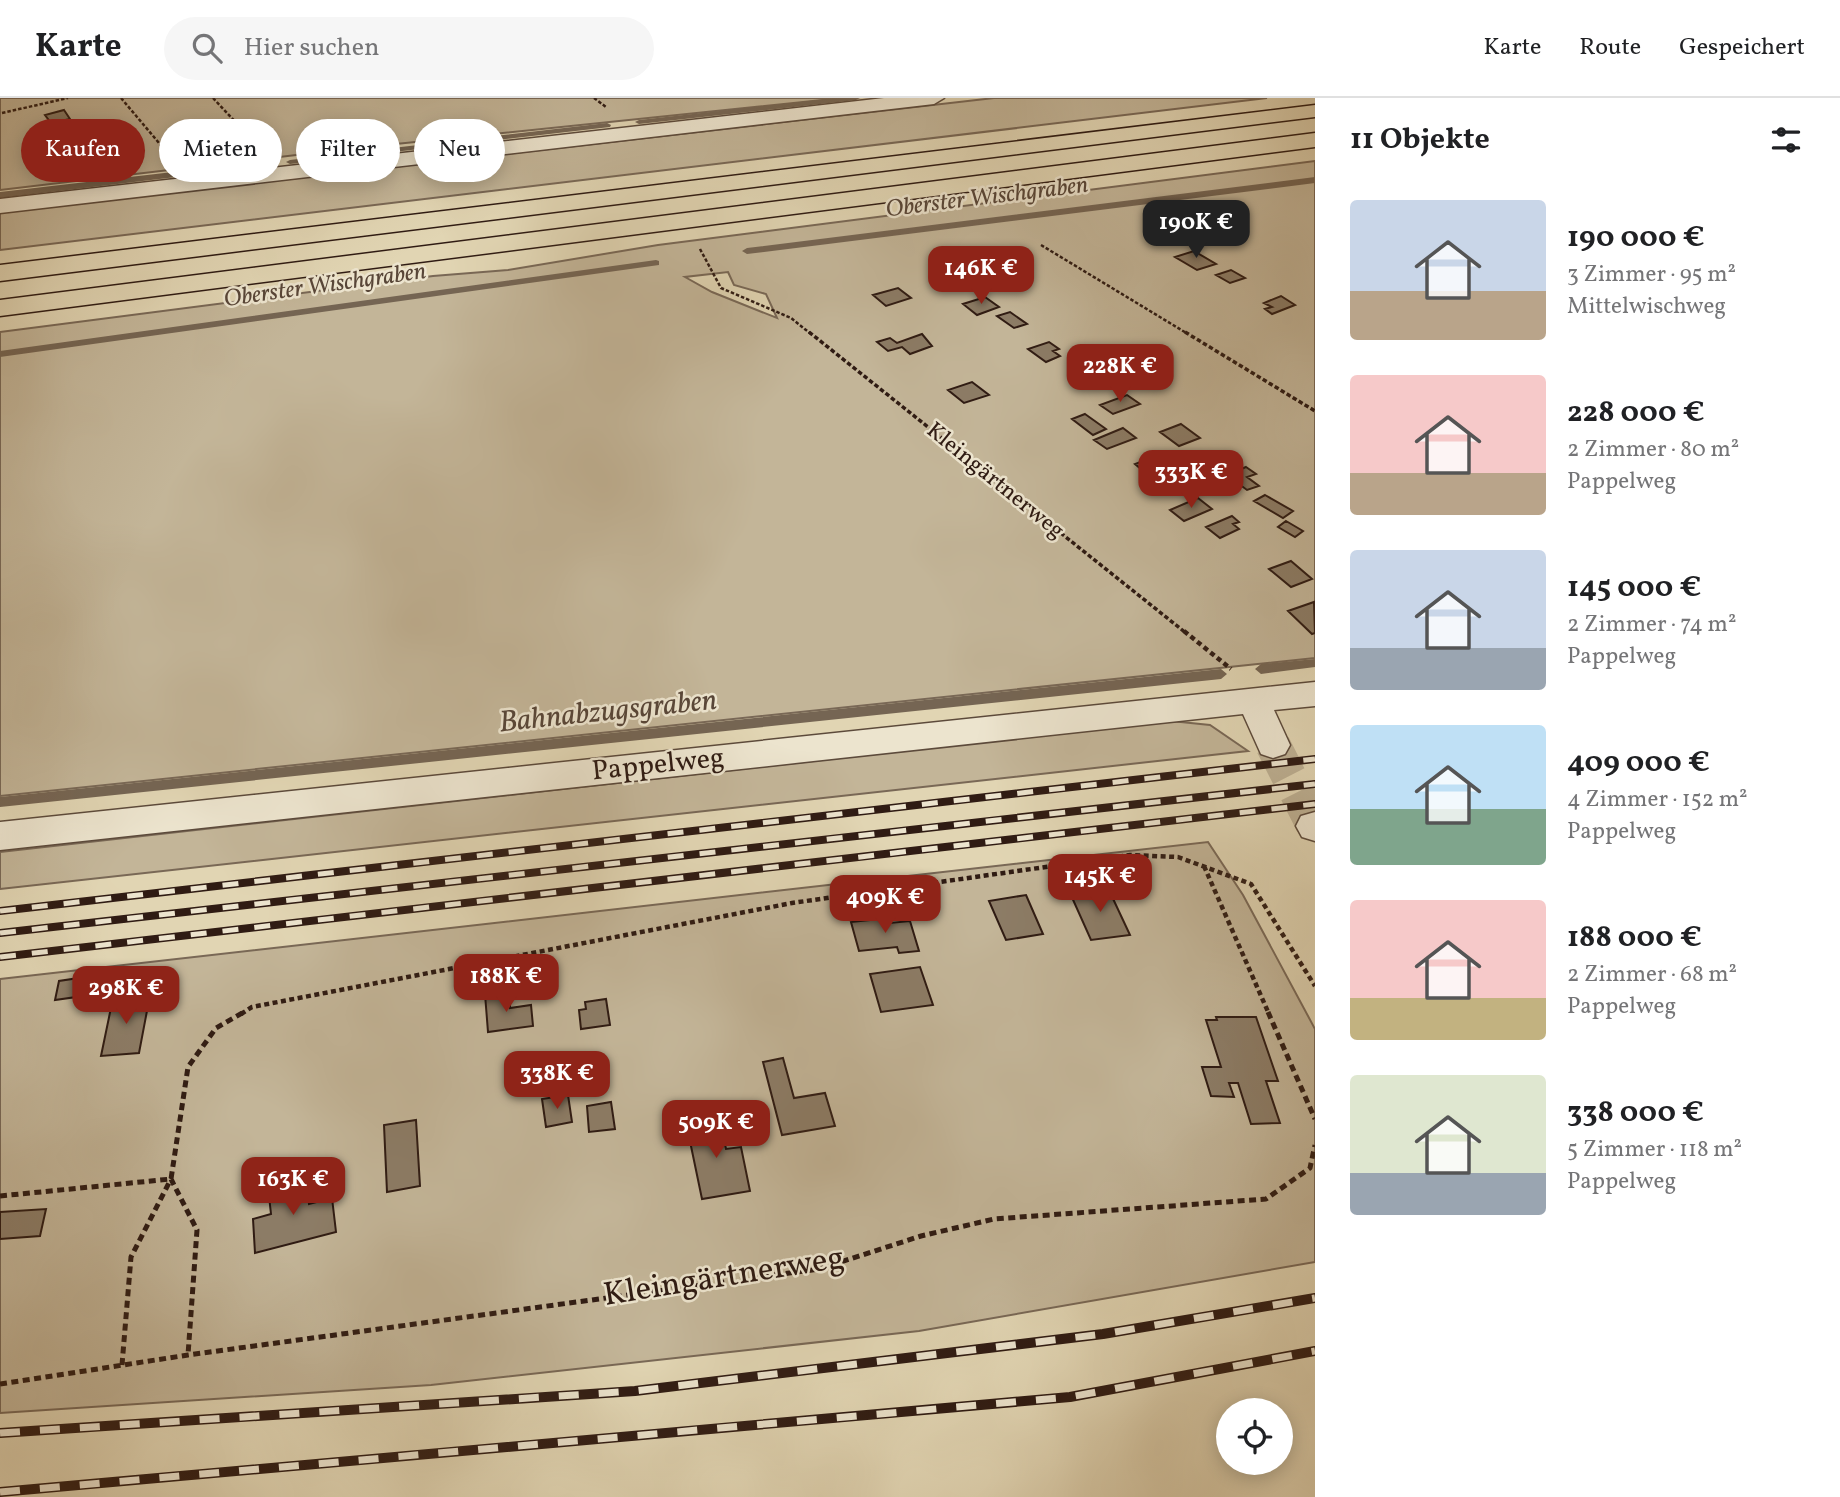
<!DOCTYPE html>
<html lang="de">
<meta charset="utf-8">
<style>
:root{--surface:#fff;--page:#f6f6f6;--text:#202124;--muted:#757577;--line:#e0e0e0;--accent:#8f2418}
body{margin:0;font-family:Vollkorn,serif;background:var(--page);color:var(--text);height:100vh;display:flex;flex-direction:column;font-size:26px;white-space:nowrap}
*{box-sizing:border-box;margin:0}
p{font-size:23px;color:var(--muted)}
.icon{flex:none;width:38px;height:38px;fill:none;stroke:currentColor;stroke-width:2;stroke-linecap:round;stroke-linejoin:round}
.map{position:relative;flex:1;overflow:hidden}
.details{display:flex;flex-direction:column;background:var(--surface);width:525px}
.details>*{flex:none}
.guide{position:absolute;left:21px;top:21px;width:665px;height:63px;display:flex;gap:14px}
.tools{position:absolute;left:1216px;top:1300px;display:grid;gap:14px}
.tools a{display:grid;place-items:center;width:77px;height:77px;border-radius:50%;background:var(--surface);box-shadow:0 4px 18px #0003;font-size:35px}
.price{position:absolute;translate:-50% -60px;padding:0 16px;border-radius:14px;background:var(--accent);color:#fff;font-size:23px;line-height:46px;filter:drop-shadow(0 2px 4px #0008)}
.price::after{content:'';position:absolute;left:50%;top:42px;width:21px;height:16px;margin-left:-10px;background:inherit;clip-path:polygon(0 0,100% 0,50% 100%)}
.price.on{background:#222;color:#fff}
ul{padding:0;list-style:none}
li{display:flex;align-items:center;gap:21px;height:175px;padding:0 35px}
li span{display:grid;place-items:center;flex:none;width:196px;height:140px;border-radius:7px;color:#555}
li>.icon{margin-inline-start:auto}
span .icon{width:84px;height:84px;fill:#fffc;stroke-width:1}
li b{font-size:30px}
h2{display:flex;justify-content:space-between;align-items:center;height:84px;padding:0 35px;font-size:30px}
.pill{padding:0 24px;border-radius:32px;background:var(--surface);box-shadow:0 4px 18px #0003;font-size:24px;line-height:63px}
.pill.on{background:var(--accent);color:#fff}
header{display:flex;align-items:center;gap:42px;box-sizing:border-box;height:98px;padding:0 35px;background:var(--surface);border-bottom:2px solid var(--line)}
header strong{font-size:33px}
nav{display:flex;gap:38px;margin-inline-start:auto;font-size:24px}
.search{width:490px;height:63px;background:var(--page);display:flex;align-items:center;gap:18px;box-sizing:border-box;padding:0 24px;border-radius:38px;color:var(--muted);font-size:26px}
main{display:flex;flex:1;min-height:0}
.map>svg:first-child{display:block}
.green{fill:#c3b598;stroke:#796856;stroke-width:2;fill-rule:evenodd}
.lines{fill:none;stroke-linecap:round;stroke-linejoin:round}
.stream{fill:#756553;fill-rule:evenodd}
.building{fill:#8c7c66;stroke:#2f1b13;stroke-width:2}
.street-tunnel{stroke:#bdb093;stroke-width:35;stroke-dasharray:35 18;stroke-linecap:butt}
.street-casing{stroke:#5c4a3b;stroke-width:3}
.highway-casing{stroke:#2f1b13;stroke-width:3}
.path-far3{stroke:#2f1b13;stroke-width:2.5;stroke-dasharray:3.5 2;stroke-linecap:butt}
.path-far2{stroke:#2f1b13;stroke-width:3.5;stroke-dasharray:4.5 2.5;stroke-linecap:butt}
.path-far1{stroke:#2f1b13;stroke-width:4.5;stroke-dasharray:5 3.5;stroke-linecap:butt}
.path{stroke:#2f1b13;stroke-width:5;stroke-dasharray:7 4.5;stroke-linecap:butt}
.street{fill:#ece4ce;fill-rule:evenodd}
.highway{fill:#e1d5b3;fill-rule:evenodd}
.rail-far1-casing{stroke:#2f1b13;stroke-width:8}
.rail-casing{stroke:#2f1b13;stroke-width:10}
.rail-far1{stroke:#ece4ce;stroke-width:5;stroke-dasharray:16;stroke-linecap:butt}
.rail{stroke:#ece4ce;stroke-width:7;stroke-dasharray:20;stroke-linecap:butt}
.labels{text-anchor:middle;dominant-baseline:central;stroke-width:5;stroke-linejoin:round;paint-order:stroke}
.far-street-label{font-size:23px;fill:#2f1b13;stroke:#ece4ce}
.far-water-label{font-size:24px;font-style:italic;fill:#584638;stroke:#ece4ce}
.street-label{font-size:28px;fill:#2f1b13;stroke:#ece4ce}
.water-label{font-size:30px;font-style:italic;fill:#584638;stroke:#ece4ce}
.near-street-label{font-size:33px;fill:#2f1b13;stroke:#ece4ce}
</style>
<header>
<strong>Karte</strong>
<div class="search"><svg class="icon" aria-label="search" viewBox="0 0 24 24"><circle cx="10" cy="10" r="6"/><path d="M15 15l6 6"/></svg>Hier suchen</div>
<nav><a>Karte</a><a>Route</a><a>Gespeichert</a></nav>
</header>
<main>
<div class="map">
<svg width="1315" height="1399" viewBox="0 0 1315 1399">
<rect width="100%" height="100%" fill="#e1d5b3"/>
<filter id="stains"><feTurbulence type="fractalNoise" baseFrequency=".00286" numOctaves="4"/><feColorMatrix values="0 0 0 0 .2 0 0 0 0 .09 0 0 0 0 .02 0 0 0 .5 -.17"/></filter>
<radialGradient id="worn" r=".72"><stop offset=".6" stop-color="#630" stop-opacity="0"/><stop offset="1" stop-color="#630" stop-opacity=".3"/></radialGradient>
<path class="green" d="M0 0H842L347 51 0 92Z
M994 0H1267L0 152V114Z
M1315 63V560L0 698V234L433 178 508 172 658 147ZM728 174 734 187 766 196 777 220 712 194 685 179Z
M1171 623 1210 627 1248 653 0 791V754Z
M1208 744 1243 797 1315 931V1164L919 1233 431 1287 0 1315V881Z"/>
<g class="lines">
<path class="stream" d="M835 0H860L856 2 639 26 635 24 639 22Z
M607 25 611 27 610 29 290 66 286 64 290 62Z
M179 45H185L210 70 262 64 266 67 262 70 205 75 179 49Z
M173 74 177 77 176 79 0 100V94Z
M1315 79V85L747 156 742 153 747 150Z
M656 162 659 163V167L0 259V253Z
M1315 561V569L1261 576 1255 571 1261 566Z
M1221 571 1227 576 1221 581 0 709V699Z"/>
</g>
<path class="building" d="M64 12 70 21 51 25 45 17Z
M58 40 63 48 37 54 31 47 48 41Z
M1194 153 1216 166 1197 172 1175 159Z
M1231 172 1245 180 1230 185 1216 177Z
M898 190 911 200 886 208 873 197Z
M1281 198 1295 207 1272 216 1265 211 1272 209 1264 205Z
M985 199 999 209 977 217 963 206Z
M1010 214 1027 226 1014 230 997 218Z
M922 236 932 248 910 256 902 249 888 253 877 244 890 240 897 245Z
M1049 244 1059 251 1053 253 1060 258 1046 264 1028 251Z
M972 284 989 297 964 305 948 292Z
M1127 297 1140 306 1113 316 1100 307Z
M1085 316 1106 331 1093 337 1072 321Z
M1181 326 1200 340 1179 348 1160 334Z
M1123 330 1136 340 1107 351 1094 342Z
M1154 359 1166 368 1147 376 1135 366Z
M1246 369 1256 376 1247 379 1259 388 1247 392 1227 377Z
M1265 397 1293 413 1283 420 1254 403Z
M1198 400 1212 411 1184 423 1170 412Z
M1232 418 1239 424 1233 426 1239 431 1220 440 1206 429Z
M1286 423 1303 433 1295 439 1278 429Z
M1291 463 1312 481 1291 489 1269 471Z
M1314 504 1315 535 1312 536 1288 513Z
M1108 790 1130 837 1091 842 1070 795Z
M1026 797 1043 836 1006 842 989 803Z
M889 820 890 825 910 823 919 853 899 855 897 849 859 853 851 824Z
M920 869 933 907 881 914 870 876Z
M79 880 76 899 55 902 59 883Z
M502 893 503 905 510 904V910L531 907 533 928 488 934 485 896Z
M150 897 139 955 101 958 113 900Z
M606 901 610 927 581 931 579 912 586 911 585 904Z
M1216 919H1256L1278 983H1266L1280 1025 1251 1026 1238 985H1229L1234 999 1211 998 1202 969H1221L1206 922H1217Z
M783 960 794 1000 825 995 835 1028 782 1037 763 964Z
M568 997 572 1024 546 1029 542 1001Z
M611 1004 615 1031 589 1034 587 1008Z
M719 1018 726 1051 741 1049 750 1093 702 1101 686 1024Z
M416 1022 420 1088 387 1094 384 1027Z
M306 1079 309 1106 332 1100 336 1134 255 1155 253 1121 271 1116 268 1089Z
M46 1111 40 1138 0 1141V1114Z"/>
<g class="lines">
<path class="street-tunnel" d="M1273 647 1314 728"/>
<defs>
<path id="street" d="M884 0H944L934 6 0 115V101Z
M1315 584V608L1274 612 1290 647 1285 656 1273 660 1261 656 1243 616 0 752V724Z
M1315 714V743L1302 739 1296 728 1301 718Z"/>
<path id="highway" d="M1315 7V19L0 183V167Z
M1315 35V49L0 218V202Z"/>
</defs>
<use href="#street" class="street-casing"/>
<use href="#highway" class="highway-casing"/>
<path class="path-far3" d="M121 0 170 58
M213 0 258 48
M594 0 606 9
M2 15 68 0
M1041 147 1188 236
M700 151 721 190 791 220 811 236"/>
<path class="path-far2" d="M809 234 1186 535
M1185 234 1315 313"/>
<path class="path-far1" d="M1184 533 1231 571
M1204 768 1269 916
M241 916 252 909 792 805 1130 757 1178 759 1251 786 1315 888"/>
<path class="path" d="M1268 914 1315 1021
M0 1098 171 1081 188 969 216 930 244 914
M122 1267 131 1159 171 1081 197 1132 188 1257
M0 1286 188 1257 819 1171 921 1138 994 1121 1266 1101 1310 1070 1315 1047"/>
<use href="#street" class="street"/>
<use href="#highway" class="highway"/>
<defs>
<path id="rail-far1" d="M0 813 1315 661
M0 835 1315 686
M0 859 1315 706"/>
<path id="rail" d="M0 1335 635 1293 1103 1236 1315 1200
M0 1394 1070 1299 1315 1253"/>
</defs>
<use href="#rail-far1" class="rail-far1-casing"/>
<use href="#rail" class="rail-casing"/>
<use href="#rail-far1" class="rail-far1"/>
<use href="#rail" class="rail"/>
</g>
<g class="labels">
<g class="far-street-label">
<text transform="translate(995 383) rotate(39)">Kleingärtnerweg</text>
</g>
<g class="far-water-label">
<text transform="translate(987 100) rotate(-7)">Oberster Wischgraben</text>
<text transform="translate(325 188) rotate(-8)">Oberster Wischgraben</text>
</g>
<g class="street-label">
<text transform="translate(658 667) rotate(-6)">Pappelweg</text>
</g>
<g class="water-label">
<text transform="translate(608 614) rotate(-6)">Bahnabzugsgraben</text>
</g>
<g class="near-street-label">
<text transform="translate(724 1180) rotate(-9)">Kleingärtnerweg</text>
</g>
</g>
<rect width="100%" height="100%" filter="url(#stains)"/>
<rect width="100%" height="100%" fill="url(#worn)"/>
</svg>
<div class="tools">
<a><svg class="icon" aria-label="locate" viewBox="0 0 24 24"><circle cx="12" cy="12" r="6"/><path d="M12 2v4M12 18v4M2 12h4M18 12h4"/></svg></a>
</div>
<b class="price on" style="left:1196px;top:162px">190K €</b>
<b class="price" style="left:981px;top:208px">146K €</b>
<b class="price" style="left:1120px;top:306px">228K €</b>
<b class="price" style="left:1191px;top:412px">333K €</b>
<b class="price" style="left:1100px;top:816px">145K €</b>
<b class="price" style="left:885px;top:837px">409K €</b>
<b class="price" style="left:506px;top:916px">188K €</b>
<b class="price" style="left:126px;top:928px">298K €</b>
<b class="price" style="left:557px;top:1013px">338K €</b>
<b class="price" style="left:716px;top:1062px">509K €</b>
<b class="price" style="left:293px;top:1119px">163K €</b>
<div class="guide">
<a class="pill on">Kaufen</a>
<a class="pill">Mieten</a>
<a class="pill">Filter</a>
<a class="pill">Neu</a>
</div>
</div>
<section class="details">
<h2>11 Objekte<svg class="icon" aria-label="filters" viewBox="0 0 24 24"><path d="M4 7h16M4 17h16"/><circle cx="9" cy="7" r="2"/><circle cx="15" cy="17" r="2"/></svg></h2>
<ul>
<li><span style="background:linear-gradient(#c9d6e8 65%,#b9a48a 0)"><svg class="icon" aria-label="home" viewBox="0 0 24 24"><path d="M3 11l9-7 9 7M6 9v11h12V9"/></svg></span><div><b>190 000 €</b><p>3 Zimmer · 95 m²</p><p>Mittelwischweg</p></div></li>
<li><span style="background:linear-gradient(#f6c9c9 70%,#b9a48a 0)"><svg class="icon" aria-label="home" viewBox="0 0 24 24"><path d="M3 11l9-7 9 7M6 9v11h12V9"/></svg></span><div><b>228 000 €</b><p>2 Zimmer · 80 m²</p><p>Pappelweg</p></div></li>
<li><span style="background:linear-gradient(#c9d6e8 70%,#9aa5b1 0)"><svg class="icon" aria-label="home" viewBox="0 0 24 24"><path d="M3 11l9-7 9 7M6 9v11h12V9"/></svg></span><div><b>145 000 €</b><p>2 Zimmer · 74 m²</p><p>Pappelweg</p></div></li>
<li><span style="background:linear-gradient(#bfe0f5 60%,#7fa58c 0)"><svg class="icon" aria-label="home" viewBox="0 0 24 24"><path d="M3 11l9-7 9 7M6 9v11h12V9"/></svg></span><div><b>409 000 €</b><p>4 Zimmer · 152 m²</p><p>Pappelweg</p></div></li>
<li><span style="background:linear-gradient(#f6c9c9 70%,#c2b280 0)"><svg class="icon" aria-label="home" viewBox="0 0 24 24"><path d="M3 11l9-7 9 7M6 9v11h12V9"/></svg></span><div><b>188 000 €</b><p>2 Zimmer · 68 m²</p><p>Pappelweg</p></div></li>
<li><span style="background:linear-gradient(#dfe7d0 70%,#9aa5b1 0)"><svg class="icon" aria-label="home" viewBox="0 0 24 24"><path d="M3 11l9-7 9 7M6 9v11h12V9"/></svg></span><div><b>338 000 €</b><p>5 Zimmer · 118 m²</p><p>Pappelweg</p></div></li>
</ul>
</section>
</main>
